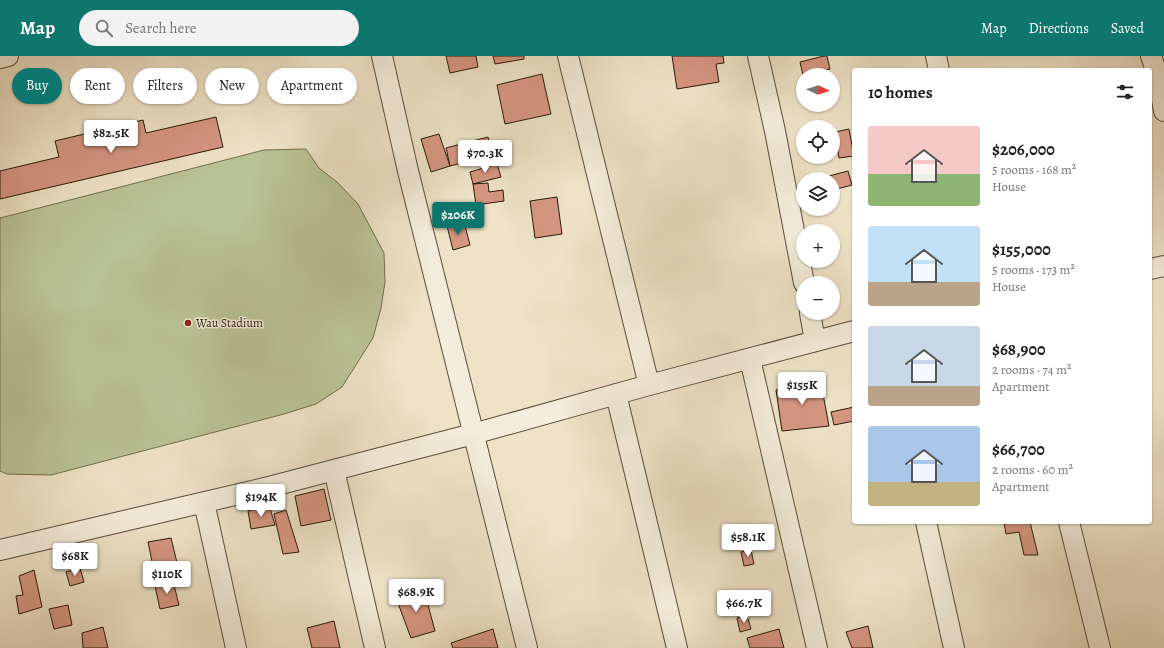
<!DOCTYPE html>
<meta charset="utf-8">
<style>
:root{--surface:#fff;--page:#f2f2f2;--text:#202124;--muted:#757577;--accent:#0f766e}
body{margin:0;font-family:Alegreya,serif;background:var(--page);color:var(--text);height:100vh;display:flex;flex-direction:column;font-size:15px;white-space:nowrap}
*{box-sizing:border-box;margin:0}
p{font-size:13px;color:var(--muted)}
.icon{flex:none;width:22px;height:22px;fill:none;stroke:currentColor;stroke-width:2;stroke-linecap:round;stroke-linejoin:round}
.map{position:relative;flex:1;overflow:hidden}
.details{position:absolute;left:852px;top:12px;width:300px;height:456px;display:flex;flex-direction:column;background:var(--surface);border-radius:4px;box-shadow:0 1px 3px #0004}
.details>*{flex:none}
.guide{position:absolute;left:12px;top:12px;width:380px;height:36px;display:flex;gap:8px}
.needle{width:26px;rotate:93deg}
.fabs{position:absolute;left:796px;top:12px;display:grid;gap:8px}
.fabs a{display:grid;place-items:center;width:44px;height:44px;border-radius:50%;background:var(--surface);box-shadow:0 1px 3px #0004;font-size:20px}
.price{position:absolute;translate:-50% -34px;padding:0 9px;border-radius:4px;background:#fff;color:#222;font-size:13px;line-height:26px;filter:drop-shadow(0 1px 2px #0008)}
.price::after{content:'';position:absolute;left:50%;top:24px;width:12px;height:9px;margin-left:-6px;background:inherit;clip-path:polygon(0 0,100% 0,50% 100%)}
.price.selected{background:var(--accent);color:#fff}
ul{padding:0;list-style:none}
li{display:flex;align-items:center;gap:12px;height:100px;padding:0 16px}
li span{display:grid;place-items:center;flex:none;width:112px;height:80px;border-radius:4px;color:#555}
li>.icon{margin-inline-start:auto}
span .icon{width:48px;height:48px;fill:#fffc;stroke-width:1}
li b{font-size:17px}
h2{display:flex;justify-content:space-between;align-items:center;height:48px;padding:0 16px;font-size:17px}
.tag{padding:0 14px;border-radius:18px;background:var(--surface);box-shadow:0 1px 3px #0004;font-size:14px;line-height:36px}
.tag.selected{background:var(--accent);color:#fff}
header{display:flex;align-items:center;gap:24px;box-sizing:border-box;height:56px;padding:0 20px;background:var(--accent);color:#fff}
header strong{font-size:19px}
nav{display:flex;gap:22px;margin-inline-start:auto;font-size:14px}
.search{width:280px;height:36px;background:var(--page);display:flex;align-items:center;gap:10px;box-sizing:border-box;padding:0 14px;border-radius:22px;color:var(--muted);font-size:15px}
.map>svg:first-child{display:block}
.green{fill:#b9c395;stroke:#706e50}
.building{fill:#d69682;stroke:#271a0c}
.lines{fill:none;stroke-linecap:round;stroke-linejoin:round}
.minor-casing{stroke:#594c3b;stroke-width:22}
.minor{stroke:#f4eddb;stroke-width:20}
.poi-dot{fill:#8f2418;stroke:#f4eddb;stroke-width:1.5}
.labels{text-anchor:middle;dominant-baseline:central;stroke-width:3;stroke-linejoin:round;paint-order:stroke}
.poi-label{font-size:12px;fill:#271a0c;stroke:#f4eddb;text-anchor:start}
</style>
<header>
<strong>Map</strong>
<div class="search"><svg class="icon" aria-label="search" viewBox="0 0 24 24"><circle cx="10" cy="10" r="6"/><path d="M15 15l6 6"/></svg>Search here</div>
<nav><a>Map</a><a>Directions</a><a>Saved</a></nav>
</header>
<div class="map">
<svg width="1164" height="592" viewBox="0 0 1164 592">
<rect width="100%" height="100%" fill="#eee3c7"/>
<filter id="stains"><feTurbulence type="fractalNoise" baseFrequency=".005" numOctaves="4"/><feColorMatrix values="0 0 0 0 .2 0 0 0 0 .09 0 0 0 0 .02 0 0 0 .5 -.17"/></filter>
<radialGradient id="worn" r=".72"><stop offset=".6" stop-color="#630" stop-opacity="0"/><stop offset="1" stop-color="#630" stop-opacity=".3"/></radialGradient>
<path class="green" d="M306 93 319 112 337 126 358 148 384 197 385 226 381 252 373 282 342 331 316 348 284 358 51 419 7 418 0 415V162L264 94Z"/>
<path class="building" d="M446 0H476L478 11 450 17Z
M493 0H524V3L495 8Z
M672 0H723L724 7 716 8 719 26 677 33Z
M824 0H827L830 13 803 19 800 6Z
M542 18 551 58 505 68 497 29Z
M216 61 223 91 0 143V115L59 101 55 85 143 64 146 77Z
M849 73 854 100 839 102 835 76Z
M439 78 450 110 431 116 421 83Z
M488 81 493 99 450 110 446 92Z
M497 108 501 121 473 128 470 116Z
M848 115 852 129 833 134V123H825V121Z
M488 127 489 136 503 134 504 145 476 149 473 128Z
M557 141 562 178 535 182 530 145Z
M464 166 470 189 453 194 447 170Z
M820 322 829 370 782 375 776 334Z
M854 351V365L834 369 831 356Z
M324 433 331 464 301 470 295 440Z
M269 449 275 469 251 473 248 455Z
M286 454 299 496 283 498 274 458Z
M1004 466H1030L1038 499H1024L1019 476 1006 478Z
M171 482 180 519 155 520 148 486Z
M751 494 754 508 744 510 741 496Z
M80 512 84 526 70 530 66 516Z
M34 514 42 551 19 558 16 540 23 539 19 520Z
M173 525 179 549 160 553 155 530Z
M424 534 435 575 411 582 395 539Z
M68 549 72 569 54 573 49 553Z
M747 559 751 573 740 576 737 562Z
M334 565 340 592H312L307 572Z
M868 570 873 592H852L846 576Z
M103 571 108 592H83L82 577Z
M493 573 498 592H453L451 587Z
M779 573 784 592H750L747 582Z"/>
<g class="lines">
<defs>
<path id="minor" d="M382 0 408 115 527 592
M568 0 649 329
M758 0 775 75 804 227
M936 0 939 14
M1151 0 1158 20 1164 55
M0 2 8 0
M1150 213 1164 210
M810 257 815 285
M750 303 817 592
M616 338 677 592
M334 414 375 592
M204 446 236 592
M926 466 954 592
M1069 466 1100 592
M0 494 269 431 334 414 473 378 649 329 854 275"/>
</defs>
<use href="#minor" class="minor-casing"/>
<use href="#minor" class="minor"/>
</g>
<circle class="poi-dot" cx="188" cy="267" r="4"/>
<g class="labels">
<g class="poi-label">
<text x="196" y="267">Wau Stadium</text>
</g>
</g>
<rect width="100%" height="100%" filter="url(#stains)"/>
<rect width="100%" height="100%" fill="url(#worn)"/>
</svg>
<div class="fabs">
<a><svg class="needle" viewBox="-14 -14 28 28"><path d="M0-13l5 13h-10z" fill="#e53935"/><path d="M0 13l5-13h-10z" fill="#757577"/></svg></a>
<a><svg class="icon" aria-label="locate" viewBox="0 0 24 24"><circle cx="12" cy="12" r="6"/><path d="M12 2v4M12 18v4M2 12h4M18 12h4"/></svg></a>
<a><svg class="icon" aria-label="layers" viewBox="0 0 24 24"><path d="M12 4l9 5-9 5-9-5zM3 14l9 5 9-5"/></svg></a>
<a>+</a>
<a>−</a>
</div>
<b class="price" style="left:111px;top:98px">$82.5K</b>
<b class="price" style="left:485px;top:118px">$70.3K</b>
<b class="price selected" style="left:458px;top:180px">$206K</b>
<b class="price" style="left:802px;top:350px">$155K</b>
<b class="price" style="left:261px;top:462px">$194K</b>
<b class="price" style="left:748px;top:502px">$58.1K</b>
<b class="price" style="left:75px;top:521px">$68K</b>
<b class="price" style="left:167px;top:539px">$110K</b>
<b class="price" style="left:416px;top:557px">$68.9K</b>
<b class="price" style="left:744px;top:568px">$66.7K</b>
<div class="guide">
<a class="tag selected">Buy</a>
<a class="tag">Rent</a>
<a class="tag">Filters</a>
<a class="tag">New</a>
<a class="tag">Apartment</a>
</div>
<section class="details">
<h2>10 homes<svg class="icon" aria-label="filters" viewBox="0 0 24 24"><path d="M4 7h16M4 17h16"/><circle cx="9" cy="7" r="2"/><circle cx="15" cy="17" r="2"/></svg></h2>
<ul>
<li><span style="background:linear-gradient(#f6c9c9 60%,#8fb573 0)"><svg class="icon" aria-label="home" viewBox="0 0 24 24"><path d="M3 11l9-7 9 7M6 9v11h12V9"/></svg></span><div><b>$206,000</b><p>5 rooms · 168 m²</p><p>House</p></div></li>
<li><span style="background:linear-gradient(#bfe0f5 70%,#b9a48a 0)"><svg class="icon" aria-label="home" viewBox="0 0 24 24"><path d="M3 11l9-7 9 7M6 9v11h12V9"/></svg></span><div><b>$155,000</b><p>5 rooms · 173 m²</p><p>House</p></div></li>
<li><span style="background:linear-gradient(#c9d6e8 75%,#b9a48a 0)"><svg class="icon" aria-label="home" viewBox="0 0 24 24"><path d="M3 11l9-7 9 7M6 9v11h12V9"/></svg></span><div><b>$68,900</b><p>2 rooms · 74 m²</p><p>Apartment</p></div></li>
<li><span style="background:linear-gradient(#a9c7e8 70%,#c2b280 0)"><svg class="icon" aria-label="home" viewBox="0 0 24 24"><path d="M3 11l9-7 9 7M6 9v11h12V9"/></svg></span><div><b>$66,700</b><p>2 rooms · 60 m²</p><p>Apartment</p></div></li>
</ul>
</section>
</div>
